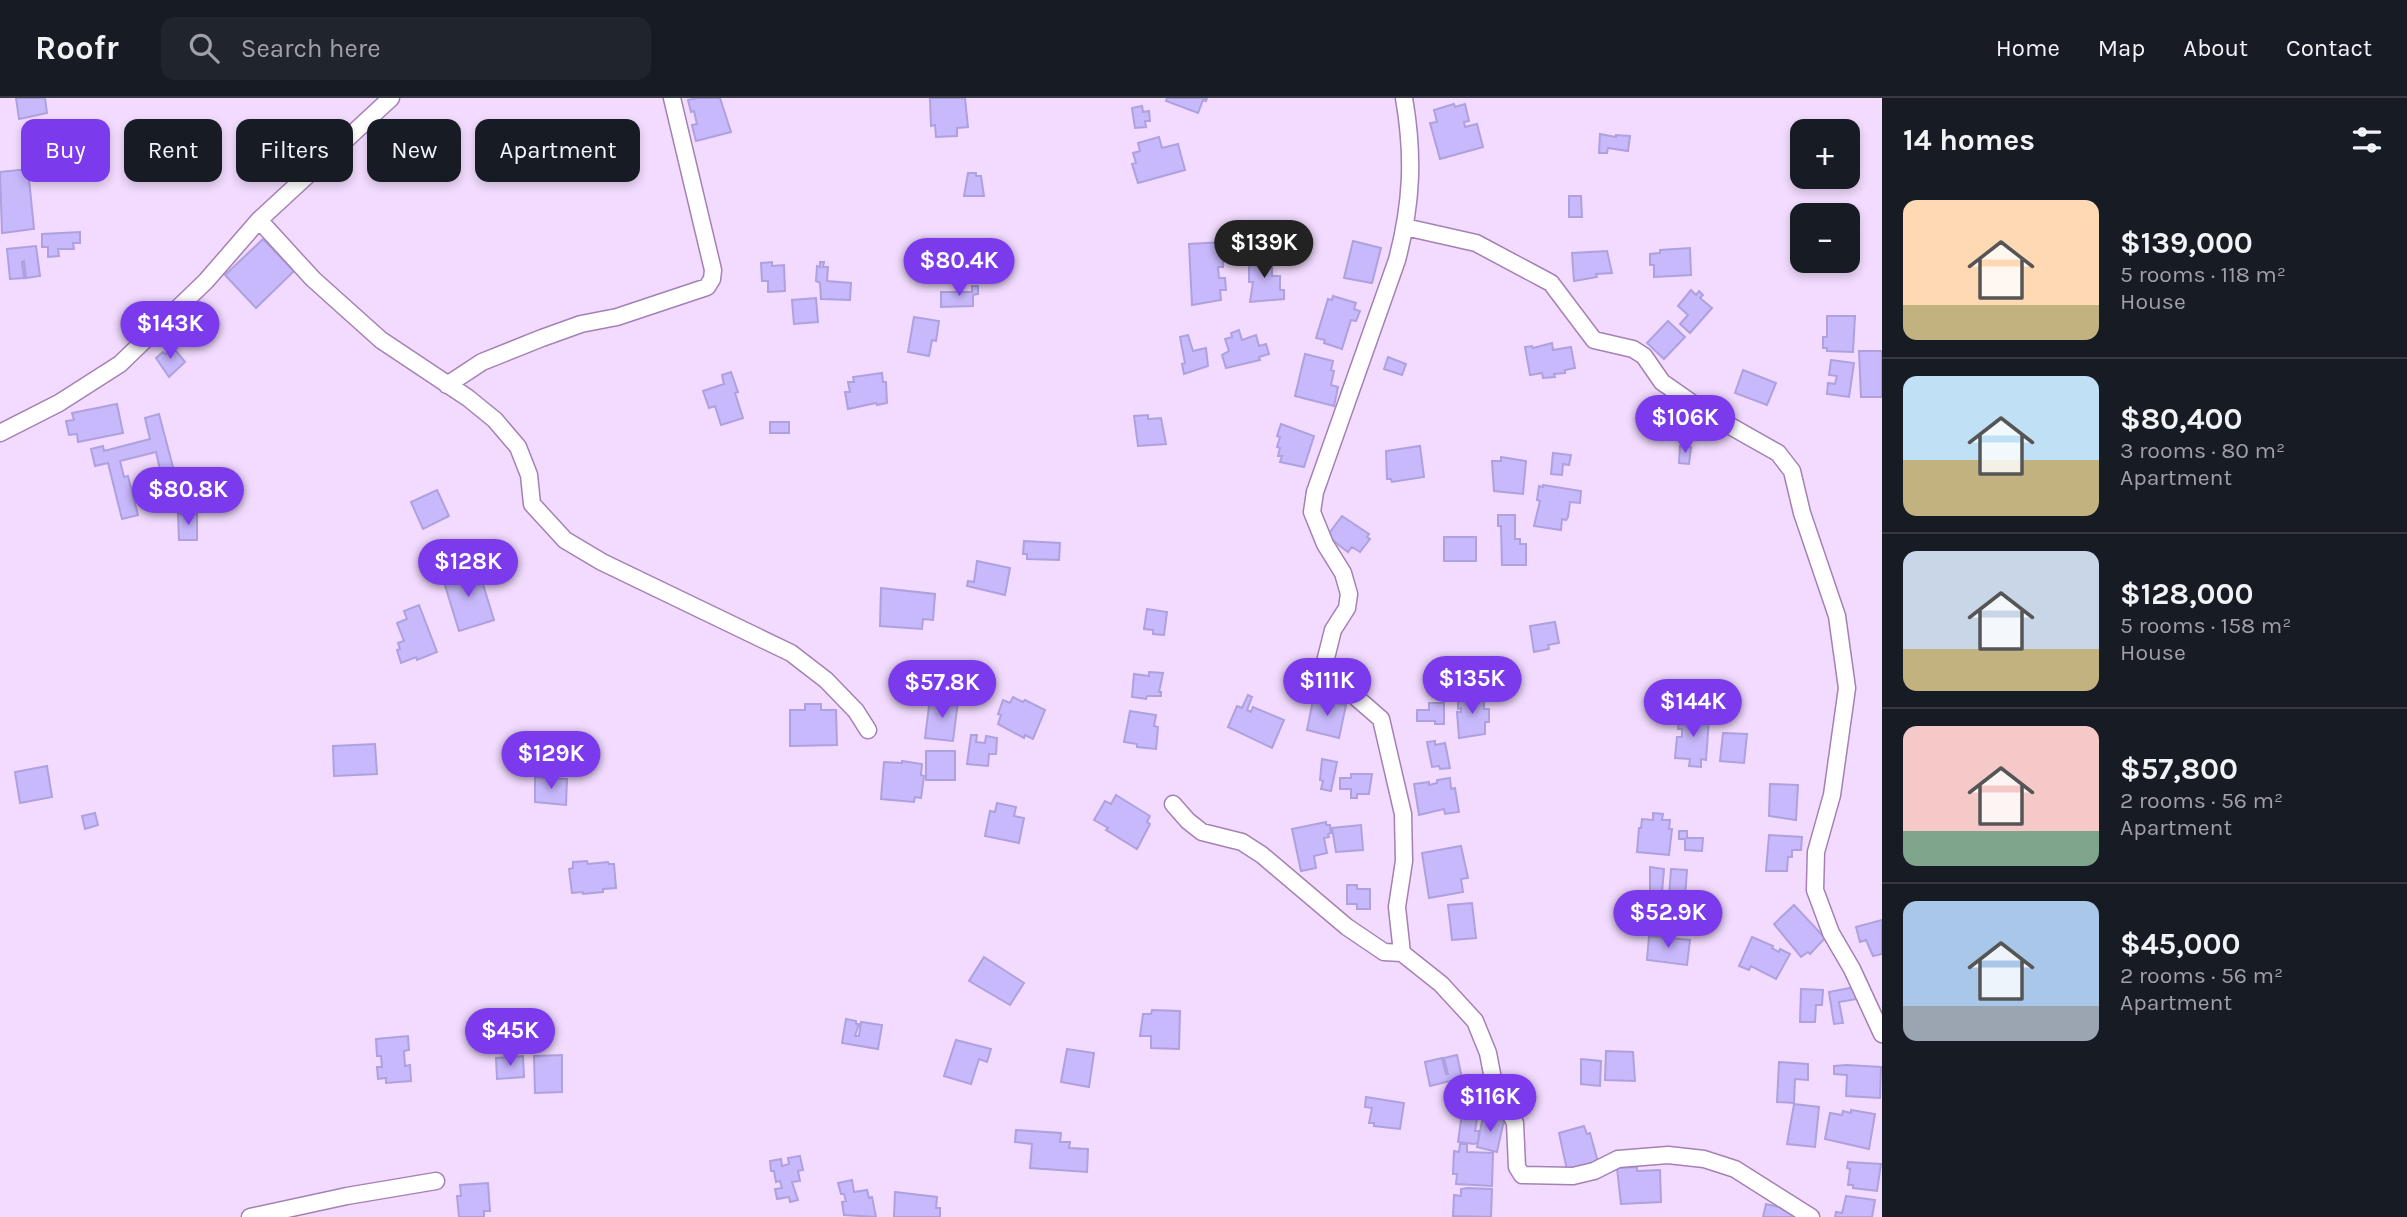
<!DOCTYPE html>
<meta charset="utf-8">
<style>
:root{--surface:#171b24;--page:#20242c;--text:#f1f3f6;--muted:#9ea1a6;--line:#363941;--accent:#7c3aed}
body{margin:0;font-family:Karla,sans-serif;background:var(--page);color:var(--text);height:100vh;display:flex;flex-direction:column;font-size:26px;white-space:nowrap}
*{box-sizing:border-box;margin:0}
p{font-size:23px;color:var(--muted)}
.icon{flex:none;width:38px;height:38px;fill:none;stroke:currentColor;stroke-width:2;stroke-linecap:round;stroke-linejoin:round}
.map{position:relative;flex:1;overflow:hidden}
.drawer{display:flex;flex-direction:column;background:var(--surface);width:525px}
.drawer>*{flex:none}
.hud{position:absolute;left:21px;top:21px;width:665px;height:63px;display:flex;gap:14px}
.tools{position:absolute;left:1790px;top:21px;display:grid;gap:14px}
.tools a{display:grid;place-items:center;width:70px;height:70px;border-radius:14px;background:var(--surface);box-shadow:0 4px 10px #0003;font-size:35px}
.price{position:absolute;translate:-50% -60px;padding:0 16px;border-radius:24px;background:var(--accent);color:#fff;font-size:23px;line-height:46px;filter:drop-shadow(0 2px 4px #0008)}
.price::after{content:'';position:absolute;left:50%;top:42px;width:21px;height:16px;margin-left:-10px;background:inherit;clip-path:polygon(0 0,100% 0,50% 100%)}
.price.selected{background:#222;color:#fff}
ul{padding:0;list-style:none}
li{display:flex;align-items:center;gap:21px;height:175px;padding:0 21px}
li+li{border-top:2px solid var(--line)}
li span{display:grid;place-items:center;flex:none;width:196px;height:140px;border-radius:14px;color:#555}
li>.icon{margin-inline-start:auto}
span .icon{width:84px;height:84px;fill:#fffc;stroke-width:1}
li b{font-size:30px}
h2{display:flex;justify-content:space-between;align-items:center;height:84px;padding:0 21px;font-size:30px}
.pill{padding:0 24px;border-radius:14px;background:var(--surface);box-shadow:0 4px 10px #0003;font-size:24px;line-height:63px}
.pill.selected{background:var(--accent);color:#fff}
header{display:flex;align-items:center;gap:42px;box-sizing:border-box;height:98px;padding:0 35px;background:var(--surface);border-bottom:2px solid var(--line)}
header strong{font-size:33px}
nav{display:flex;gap:38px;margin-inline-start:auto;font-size:24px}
.search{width:490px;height:63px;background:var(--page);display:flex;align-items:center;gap:18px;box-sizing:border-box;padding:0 24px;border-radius:14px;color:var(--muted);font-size:26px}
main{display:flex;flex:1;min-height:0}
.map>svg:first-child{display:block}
.building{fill:#c8b9fc;stroke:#aea1de;stroke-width:2}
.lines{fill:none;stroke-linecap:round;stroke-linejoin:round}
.street-casing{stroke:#a480b6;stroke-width:19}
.street{stroke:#fff;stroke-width:16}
</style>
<header>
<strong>Roofr</strong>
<div class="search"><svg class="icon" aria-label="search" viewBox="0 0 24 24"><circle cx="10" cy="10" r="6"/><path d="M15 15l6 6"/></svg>Search here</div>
<nav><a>Home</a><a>Map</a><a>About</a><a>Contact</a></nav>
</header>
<main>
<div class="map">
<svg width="1882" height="1119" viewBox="0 0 1882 1119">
<rect width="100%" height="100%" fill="#f2dbfe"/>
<path class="building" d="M16 0H45L47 15 19 21Z
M697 0H720L731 34 696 43 692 27 697 26 694 13 691 14 688 2Z
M930 0H965L968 29 957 30V38L936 39 935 27 931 28Z
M1167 0H1207L1206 3 1203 2 1198 15 1166 3Z
M1454 6 1455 9 1465 6 1469 23 1464 24 1465 29 1477 26 1483 49 1440 61 1430 25 1437 24 1434 12Z
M1142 8 1143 14 1149 13 1150 23H1145L1146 29 1135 30 1132 10Z
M293 24 310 48 290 63 284 54 294 47 290 41 283 46 276 37Z
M1600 36 1616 39V37L1630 38 1628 53 1608 50 1607 55H1599Z
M1159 39 1162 50 1178 46 1185 72 1138 85 1132 66 1136 65 1133 55 1140 53 1138 45Z
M28 71 34 131 2 135 0 74Z
M968 75H976V78H981L984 98H964Z
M1569 98H1581L1582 119H1569Z
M80 134V145H73L74 151H58L59 158 48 159V149H42V136Z
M263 141 294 173 256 210 225 177Z
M1353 143 1381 150 1372 185 1344 180Z
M1223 144V169H1218L1219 180H1225L1226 192H1220L1221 202 1192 207 1189 146Z
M36 148 40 178 26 180 24 163 22 164 24 180 10 181 7 151Z
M1690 150 1691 177 1654 179V167H1650V156L1660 155V152Z
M1607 153 1612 175 1596 176 1597 179 1574 183 1572 155Z
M1249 157H1262V160H1272V178H1280V192H1284V201L1250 204 1253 184H1249Z
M772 164V168L784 167 785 193 768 194V183H762L761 165Z
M820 164H824L823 169H828L827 183 851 185 850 202 821 201 820 185 816 183 817 168 820 169Z
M972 188H978V196L973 197V208L941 209V194H972Z
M1691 192 1696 197 1699 193 1703 197 1700 200 1712 210 1690 235 1680 226 1688 217 1678 208Z
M1333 198 1356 205 1354 211 1360 213 1356 223 1351 222 1342 251 1324 245 1325 242 1316 240 1328 201 1332 202Z
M816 200 818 224 794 226 792 202Z
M1827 218H1855L1853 254 1827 253V250H1823V239H1827Z
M914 219 939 223 936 243 932 242 929 258 908 254Z
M1668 223 1685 239 1664 261 1647 245Z
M1239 232 1242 242 1256 237 1259 248 1266 246 1269 256 1259 259 1260 262 1226 270 1222 257 1229 253 1225 241 1232 239 1231 235Z
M1188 237 1193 253 1206 250 1208 268 1184 276 1182 266 1185 265 1180 239Z
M1552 245 1553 252 1571 249 1575 270 1565 272V275L1554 276 1555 279 1543 280 1542 275 1530 277 1525 249 1532 248 1533 250Z
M172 248 185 264 169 279 156 260 163 254 165 256 169 254 167 251Z
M1859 253H1882V299H1861Z
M1305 256 1333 263 1331 272 1334 273 1331 287 1338 289 1334 308 1295 298Z
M1388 259 1406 266 1402 277 1384 271Z
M1831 262 1854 265 1849 299 1827 296 1828 285 1835 286 1837 278 1829 277Z
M1743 272 1776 285 1767 307 1735 295Z
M731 274 738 294 735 295 743 320 721 327 715 308 709 310 703 293 724 286 722 277Z
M882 275 883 284H886L887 305 877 307 876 305 848 311 845 294H850L848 284H854L853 279Z
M117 306 123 335 78 344 77 336 69 337 66 323 74 322 72 315Z
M159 316 174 373 161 376 156 354 120 363 124 379 128 378 138 417 122 421 108 365 95 368 91 351 103 348 104 353 150 341 145 320Z
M1148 317V321L1161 320 1166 346 1138 348 1134 318Z
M770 324H789V335H770Z
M1281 326 1314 338 1304 369 1280 364 1282 358H1278L1280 350 1277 349 1280 339 1277 338Z
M1420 348 1424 379 1392 384 1391 381H1387L1386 353Z
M1680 348 1691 349 1689 366 1679 365Z
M1553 355 1571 357 1569 367 1563 366 1562 377 1551 376Z
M1501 359 1526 363 1523 396 1494 393 1492 363H1501Z
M1543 387 1581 393 1580 405 1570 404 1568 419 1566 422 1562 421 1561 432 1534 428 1540 403 1537 402 1539 388 1543 389Z
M437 392 449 418 423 431 411 404Z
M178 416H197V442H179Z
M1498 417H1515V441H1520V446H1526V467H1502L1501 428H1498Z
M1342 418 1369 436 1367 439 1370 441 1360 454 1352 449 1348 454 1327 438Z
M1444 439H1476V463H1444Z
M1024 443 1060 445 1059 462 1027 461V456H1023Z
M977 463 1010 470 1005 497 967 488 968 483 974 484Z
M478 470 494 522 459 533 443 481Z
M881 490 935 496 933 522 923 521 922 531 880 528Z
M419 507 437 554 417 562 416 559 401 565 397 552 400 551 398 545 404 543 397 525 407 521 404 513Z
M1147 511 1167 514 1164 537 1153 536V532L1144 531Z
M1555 524 1559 545 1548 547 1549 551 1534 554 1530 528Z
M1149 574 1163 575 1159 594H1161V598H1147L1146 601 1132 599 1134 576 1149 578Z
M1248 597 1252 599 1247 612 1251 614 1253 609 1284 622 1272 650 1228 629 1237 608 1242 610Z
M1484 597V611H1489V624H1485V636L1459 640 1457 614H1461V610L1458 611V598Z
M1013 599 1023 604 1025 602 1045 612 1033 641 1025 637 1024 640 998 626 1001 617 998 616 1003 602 1010 605Z
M930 600 958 603 953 643 925 640Z
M1323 601 1329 603V606L1331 604 1346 607 1339 640 1307 632 1313 602 1323 604Z
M1429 605H1444V626H1435V623H1417V612H1429Z
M805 606H821V612H836L837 647 790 648V612H805Z
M1130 613 1156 617 1154 628 1158 629 1156 651 1137 649V646L1124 644Z
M1683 616 1706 617V621H1709L1706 662 1701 661V669L1689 668 1690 661 1675 660 1677 639H1682V631H1678L1679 619H1683Z
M1723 635 1747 636 1744 665 1720 663Z
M971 637H977L976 644 985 645 986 638 997 640 996 656H989L988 668 967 666Z
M1435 643V647L1445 645 1450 670 1440 671 1439 668 1432 669 1427 644Z
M375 646 377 676 334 678 333 648Z
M926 653H955V682H926Z
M1322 661 1337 664 1331 693 1321 691 1323 683 1320 682Z
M902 663 922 666 921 677 924 678 921 700 915 699 914 704 881 701 884 664 902 665Z
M47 668 52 699 20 705 15 674Z
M1351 676H1372L1369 696H1357V700H1351V691H1340V680H1351Z
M535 679 567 681 566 707 535 704Z
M1450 680 1451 691 1455 690 1459 714 1445 716 1444 711 1419 717 1414 686 1429 684V687L1437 685V682Z
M1770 686 1798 687 1796 722 1769 718Z
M1116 697 1150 718 1147 724 1150 726 1137 751 1106 732 1108 730 1094 722 1105 703 1111 706Z
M997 705 1016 709 1014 718 1024 720 1019 745 985 738 990 713 995 714Z
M95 715 98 727 85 731 82 718Z
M1653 715 1663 716 1662 722H1670L1669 731H1672L1669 757 1637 754 1639 730H1641L1642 721 1653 722Z
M1326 724V727H1330L1331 735 1328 736 1329 739 1324 740 1327 755 1314 758 1316 770 1301 773 1292 731Z
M1361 727 1363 752 1336 754 1332 730Z
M1679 733H1687V740H1703L1702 753 1685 752V741H1679Z
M1769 737 1802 739 1801 752H1792V759H1788L1787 773H1766Z
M1461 748 1468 780 1461 781 1463 794 1429 800 1422 755Z
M587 763 588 766 608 764 609 766H614L616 790 603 791V794L583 796V794L572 795 569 771 573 770V764Z
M1650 769 1664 771 1662 794 1650 793Z
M1671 771 1687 772 1685 800 1669 799Z
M1347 787H1357V791H1370V811H1357V806H1347Z
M1472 805 1476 840 1452 842 1448 807Z
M1794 807 1825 840 1810 856 1808 854 1801 859 1774 826Z
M1882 822V856L1873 858 1866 842 1860 844 1856 829Z
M1649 838 1690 842 1687 867 1647 862Z
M1752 839 1773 848 1772 850 1779 854 1780 851 1790 856 1776 881 1751 868 1749 872 1739 868Z
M984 859 1024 885 1010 907 969 883Z
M1855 889 1857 901 1839 904 1843 925 1834 926 1829 894Z
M1801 891 1823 892 1822 907H1816L1815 924H1800Z
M1152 912 1180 913 1179 951 1151 950V938H1140L1143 916H1151Z
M846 921 856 923V926H859L855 938H859L861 924 882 927 878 951 842 945Z
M408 938 409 952 404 953 405 968 410 967 411 983 386 985V980L378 981 377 969H382L381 958H377L376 941Z
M956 942 991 951 987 964 979 961 971 986 944 978Z
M1067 951 1094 955 1089 989 1061 984Z
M1606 953 1633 954 1635 983 1605 982Z
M562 957V994L535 995 534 958Z
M1457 957 1462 980 1430 988 1425 964 1442 960 1446 976H1448L1444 960Z
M523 958 524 979 497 981 496 960Z
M1581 961 1601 963 1600 988 1581 986Z
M1779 964 1808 966V982L1795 981 1794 1005 1777 1004Z
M1847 967 1881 969 1880 1000 1846 998 1847 977 1834 976V968Z
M1366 999 1404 1005 1400 1031 1374 1028V1025H1369L1372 1010 1365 1009Z
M1464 1001 1480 1003 1475 1033H1479L1478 1045 1474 1046 1458 1044Z
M1794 1006 1819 1009 1815 1049 1787 1046Z
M1851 1012 1875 1016 1869 1051 1825 1041 1830 1015 1842 1017 1843 1013 1851 1015Z
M1483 1018 1504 1022 1497 1054 1477 1049Z
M1584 1028 1587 1036 1590 1035 1598 1064 1567 1072 1559 1035Z
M1016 1032 1061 1035 1060 1044H1070L1069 1050 1088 1051 1087 1074 1030 1070 1032 1046 1015 1044Z
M1460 1046H1467V1054L1493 1055 1492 1088 1456 1086 1457 1076H1453L1454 1053 1459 1054Z
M800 1058 803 1072 798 1073 800 1083 792 1084 798 1102 790 1104 789 1099 777 1101 775 1091 782 1090 780 1083 776 1084 774 1073H771L770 1063 781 1061 782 1068 789 1066 788 1060Z
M1848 1064 1881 1066 1877 1093 1853 1090V1087H1848L1850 1071 1847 1070Z
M1637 1069V1073L1660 1072 1661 1104 1621 1106 1617 1070Z
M852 1082 854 1094 867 1092 869 1100 872 1099 876 1119 844 1117 842 1104 846 1103 844 1096H841L838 1085Z
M488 1085 490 1113H484V1119H459L457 1098H461L460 1087Z
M1467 1090 1492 1091 1491 1119 1453 1118 1454 1097 1461 1098V1091Z
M895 1094 937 1099 936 1110H940V1119H894Z
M1846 1098 1875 1102 1872 1119H1835L1836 1114 1842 1115Z
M1766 1106 1788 1111 1787 1113 1799 1116 1798 1119H1763Z"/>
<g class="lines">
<defs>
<path id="street" d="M1404 0C1414 58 1412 105 1397 162L1315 394 1312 414 1325 446 1343 475 1349 496 1347 510 1333 532 1324 568 1336 582 1381 621 1403 716 1404 763 1397 809 1402 855 1441 886 1475 923 1488 955 1493 981 1515 1025 1517 1069 1522 1077 1573 1078 1594 1073 1618 1061 1668 1057 1704 1061 1735 1071 1811 1119
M259 122 313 181 381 242 468 300 495 322 518 349 529 377 532 406 565 442 602 464 791 555 826 582 856 613 868 632
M1405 129 1476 145 1551 185 1594 242 1633 251 1644 258 1662 284 1702 312 1778 355 1792 373 1802 415 1837 518 1847 590 1832 697 1816 754 1815 792 1831 835 1852 871 1882 936
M447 287 482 264 542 240 581 226 617 219 707 189 712 181 713 172 672 0
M0 335 59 305 120 266 206 183 259 122 391 0
M1173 706 1188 723 1202 734 1242 744 1262 757 1347 829 1384 854 1402 855
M250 1119 347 1098 436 1083"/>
</defs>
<use href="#street" class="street-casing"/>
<use href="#street" class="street"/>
</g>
</svg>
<div class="tools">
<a>+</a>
<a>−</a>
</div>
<b class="price selected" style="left:1264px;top:182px">$139K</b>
<b class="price" style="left:959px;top:200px">$80.4K</b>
<b class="price" style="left:170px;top:263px">$143K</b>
<b class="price" style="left:1685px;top:357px">$106K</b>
<b class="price" style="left:188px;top:429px">$80.8K</b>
<b class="price" style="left:468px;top:501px">$128K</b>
<b class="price" style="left:1472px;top:618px">$135K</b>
<b class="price" style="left:1327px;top:620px">$111K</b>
<b class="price" style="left:942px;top:622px">$57.8K</b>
<b class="price" style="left:1693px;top:641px">$144K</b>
<b class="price" style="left:551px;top:693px">$129K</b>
<b class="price" style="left:1668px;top:852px">$52.9K</b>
<b class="price" style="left:510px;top:970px">$45K</b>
<b class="price" style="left:1490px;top:1036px">$116K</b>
<div class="hud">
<a class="pill selected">Buy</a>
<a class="pill">Rent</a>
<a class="pill">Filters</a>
<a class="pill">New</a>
<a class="pill">Apartment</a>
</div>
</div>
<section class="drawer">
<h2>14 homes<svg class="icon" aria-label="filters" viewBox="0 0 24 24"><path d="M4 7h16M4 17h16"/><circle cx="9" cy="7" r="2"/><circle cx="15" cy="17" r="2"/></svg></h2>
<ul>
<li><span style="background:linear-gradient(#ffd9b3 75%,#c2b280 0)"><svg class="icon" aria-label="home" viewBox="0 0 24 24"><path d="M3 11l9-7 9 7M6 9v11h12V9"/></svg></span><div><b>$139,000</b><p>5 rooms · 118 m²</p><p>House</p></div></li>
<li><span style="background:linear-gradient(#bfe0f5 60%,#c2b280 0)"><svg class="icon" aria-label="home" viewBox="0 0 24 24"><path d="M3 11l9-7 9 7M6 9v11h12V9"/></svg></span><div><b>$80,400</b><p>3 rooms · 80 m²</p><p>Apartment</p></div></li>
<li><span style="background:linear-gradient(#c9d6e8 70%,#c2b280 0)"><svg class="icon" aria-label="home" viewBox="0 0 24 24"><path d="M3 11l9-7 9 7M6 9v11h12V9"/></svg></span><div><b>$128,000</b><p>5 rooms · 158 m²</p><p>House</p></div></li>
<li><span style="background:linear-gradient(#f6c9c9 75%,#7fa58c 0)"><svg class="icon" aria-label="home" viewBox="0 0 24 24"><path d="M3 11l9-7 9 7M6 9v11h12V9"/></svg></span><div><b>$57,800</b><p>2 rooms · 56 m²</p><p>Apartment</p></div></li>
<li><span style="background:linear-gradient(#a9c7e8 75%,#9aa5b1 0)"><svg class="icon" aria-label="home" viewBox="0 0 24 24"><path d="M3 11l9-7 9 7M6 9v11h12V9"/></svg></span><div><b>$45,000</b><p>2 rooms · 56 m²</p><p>Apartment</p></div></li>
</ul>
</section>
</main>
